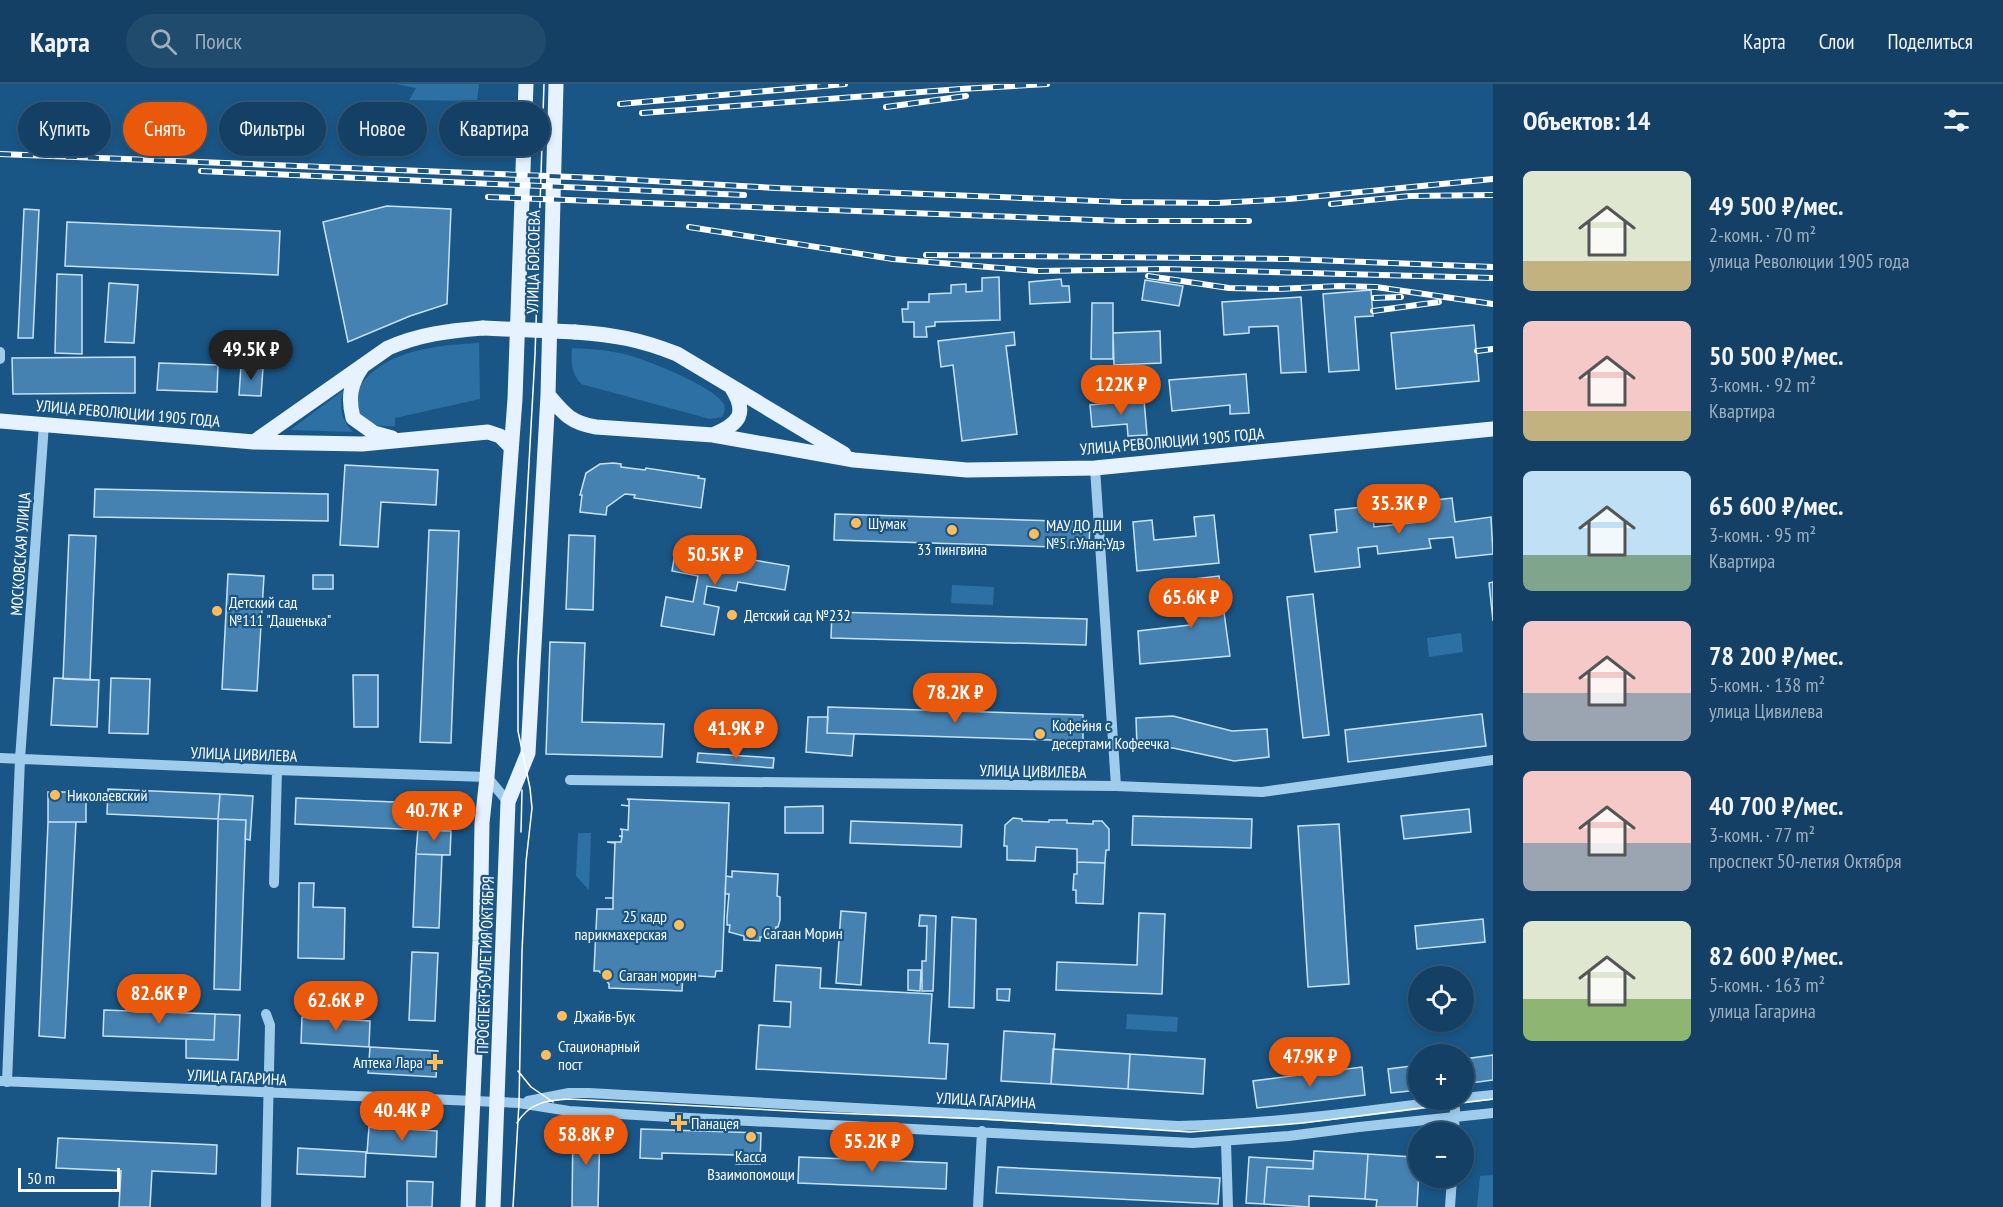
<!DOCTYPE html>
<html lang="ru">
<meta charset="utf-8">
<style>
:root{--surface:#134064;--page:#204b6d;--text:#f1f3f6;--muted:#9dafbf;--line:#325978;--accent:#ea580c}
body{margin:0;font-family:"PT Sans Narrow",sans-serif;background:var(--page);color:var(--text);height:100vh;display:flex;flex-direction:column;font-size:22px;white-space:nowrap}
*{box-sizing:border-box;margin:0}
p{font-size:20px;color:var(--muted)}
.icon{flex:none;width:33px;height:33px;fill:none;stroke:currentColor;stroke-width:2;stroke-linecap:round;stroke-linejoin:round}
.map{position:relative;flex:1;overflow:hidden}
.sheet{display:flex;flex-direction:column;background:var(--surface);width:510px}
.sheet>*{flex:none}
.guide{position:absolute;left:18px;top:18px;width:570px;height:54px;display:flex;gap:12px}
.controls{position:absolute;left:1408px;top:882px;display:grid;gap:12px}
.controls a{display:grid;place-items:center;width:66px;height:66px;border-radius:50%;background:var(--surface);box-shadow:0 3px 9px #0003,0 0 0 2px var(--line);font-size:30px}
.scale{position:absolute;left:18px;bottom:15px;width:102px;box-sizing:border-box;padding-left:6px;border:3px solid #fff;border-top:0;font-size:16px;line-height:21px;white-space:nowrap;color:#fff;-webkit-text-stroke:4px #195686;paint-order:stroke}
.price{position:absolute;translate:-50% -51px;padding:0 14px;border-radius:21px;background:var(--accent);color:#fff;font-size:20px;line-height:39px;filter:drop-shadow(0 2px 3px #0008)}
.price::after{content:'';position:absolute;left:50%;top:36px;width:18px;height:14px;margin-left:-9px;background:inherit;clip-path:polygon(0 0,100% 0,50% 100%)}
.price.current{background:#222;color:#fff}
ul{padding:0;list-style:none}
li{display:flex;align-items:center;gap:18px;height:150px;padding:0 30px}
li span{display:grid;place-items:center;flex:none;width:168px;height:120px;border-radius:9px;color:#555}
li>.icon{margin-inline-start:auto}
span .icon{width:72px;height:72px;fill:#fffc;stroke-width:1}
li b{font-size:26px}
h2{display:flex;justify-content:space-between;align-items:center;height:72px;padding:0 30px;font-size:26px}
.pill{padding:0 21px;border-radius:27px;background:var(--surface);box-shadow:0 3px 9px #0003,0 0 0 2px var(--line);font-size:21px;line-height:54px}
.pill.current{background:var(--accent);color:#fff}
header{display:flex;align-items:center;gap:36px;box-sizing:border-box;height:84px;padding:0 30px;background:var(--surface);border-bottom:2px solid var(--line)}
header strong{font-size:28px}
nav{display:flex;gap:33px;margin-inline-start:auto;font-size:21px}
.search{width:420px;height:54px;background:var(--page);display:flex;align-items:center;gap:15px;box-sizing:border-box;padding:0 21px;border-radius:33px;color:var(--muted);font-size:22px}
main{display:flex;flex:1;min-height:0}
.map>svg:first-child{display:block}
.green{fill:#2c70a4}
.building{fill:#4682b1;stroke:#c6e3f9;stroke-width:1.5}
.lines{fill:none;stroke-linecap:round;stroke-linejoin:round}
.minor{stroke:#a0ccec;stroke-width:10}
.major{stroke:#e6f2ff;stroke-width:15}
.tram{stroke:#fff;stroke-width:1.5}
.rail-casing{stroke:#fff;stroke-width:6}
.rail{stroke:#195686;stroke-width:4;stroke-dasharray:11;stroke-linecap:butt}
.major-bridge{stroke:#e6f2ff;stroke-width:15}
.poi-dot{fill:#ffbc5c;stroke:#195686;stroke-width:2}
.labels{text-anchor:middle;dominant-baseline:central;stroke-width:4.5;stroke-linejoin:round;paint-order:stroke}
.street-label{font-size:16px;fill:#fff;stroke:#195686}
.poi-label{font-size:16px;fill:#fff;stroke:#195686;text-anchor:start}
</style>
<header>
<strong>Карта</strong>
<div class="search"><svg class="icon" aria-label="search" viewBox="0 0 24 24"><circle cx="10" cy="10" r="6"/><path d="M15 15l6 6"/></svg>Поиск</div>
<nav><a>Карта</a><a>Слои</a><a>Поделиться</a></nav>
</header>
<main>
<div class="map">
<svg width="1493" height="1123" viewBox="0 0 1493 1123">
<rect width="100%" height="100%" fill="#195686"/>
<path class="green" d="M396 0H479L477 17 409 16 416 4Z
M479 259 480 315 395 334V342C379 343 371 341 359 331L357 306C382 266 436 261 479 259Z
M572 264C591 265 609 266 628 271 647 276 715 303 724 320 726 325 724 329 722 333L710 335 581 300C571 289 571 278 572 264Z
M344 306C338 321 341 336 353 348L290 346Z
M952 501 994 503 993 521 951 519Z
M1461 549 1463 568 1429 573 1427 554Z
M578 749H591L589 806 576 792Z
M1127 930 1178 933 1177 948 1126 945Z
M1493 1091V1123H1477L1480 1092Z"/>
<path class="building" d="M387 122 451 125 447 220 410 232 348 258 323 138Z
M24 125 39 126 33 254H18Z
M67 138 280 147 278 191 65 182Z
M57 190 82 191V270L55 269Z
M999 193 1000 236 935 238V242L926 243 927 253H914V238H903L902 225H908V218H929V210L951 209V201L966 200V208L982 207V194Z
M1061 195 1062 202H1069L1070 218 1030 220 1029 198Z
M1145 196 1183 202 1179 222 1142 216Z
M109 199 138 201 134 259 105 258Z
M1371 206 1373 232 1355 233 1359 286 1329 288 1323 210Z
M1301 213 1306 288 1281 289 1278 242 1249 243V249L1224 251 1222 218Z
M1092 219H1113V275H1091Z
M1474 241 1479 297 1396 305 1391 249Z
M1160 247 1161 279 1114 281 1113 249Z
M1014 248 1015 261 1006 262 1017 350 962 357 953 281 941 283 938 257Z
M135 273V309L13 310 12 274Z
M159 279 218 281 217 308 157 306Z
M241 282 263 284 261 312 239 311Z
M1246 290 1249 329 1230 330V321L1172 327 1169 296Z
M1144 316 1147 351 1128 352 1127 340 1092 343 1090 321Z
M613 379 621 380V383L645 386 646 384 699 392 698 394 705 395 701 424 634 414 635 411 625 410 607 423 606 431 580 428 582 411H580L586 389 600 380Z
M345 381 438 386 436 421 381 418 378 463 340 461Z
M95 405 328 410V437L94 433Z
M1452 414 1455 438 1491 433 1493 470 1456 474 1453 453 1429 455 1431 464 1378 470 1377 462 1358 464 1360 483 1315 488 1310 451 1337 448 1335 426 1372 422 1374 443 1419 438 1417 418Z
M835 430 1090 438 1089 464 834 456Z
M1214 431 1219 479 1137 487 1133 438 1152 436 1154 456 1196 452 1194 433Z
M429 446 459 447 451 659 420 658Z
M69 451 96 452 90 596 63 595Z
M569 451 595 452 593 526 566 525Z
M676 463 789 482 785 506 738 498 736 507 707 502 704 520 719 523 714 551 661 542 666 513 693 518 698 492 672 487Z
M228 490 264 492 257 607 222 605Z
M313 491H333V505H313Z
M1219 492 1230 572 1140 580 1138 547 1190 541 1185 496Z
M1493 498V537L1489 499Z
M1313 510 1329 651 1303 654 1287 513Z
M832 528 1087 535 1086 561 831 554Z
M550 558 585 559 582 638 664 640 662 673 546 670Z
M353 591H378V643H354Z
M54 594 99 596 97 643 51 641Z
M111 594 150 595 148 650 109 649Z
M828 623 1083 631V657L827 649Z
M1482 630 1486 662 1348 678 1345 646Z
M1173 632 1232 647 1267 645 1269 673 1234 677 1173 664 1137 663 1136 634Z
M808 633H828L827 649 854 650 852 672 806 668Z
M698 669 774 674 773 684 697 678Z
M108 705 220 710 218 735 107 730Z
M48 708H86V738H48Z
M220 710 253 712 250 756 245 755 246 736 218 735Z
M296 714 444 720 443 747 295 740Z
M627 715 729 719 722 887H716L715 893 683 891 682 907 609 904V900L599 887H594L597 825H613V814H605H613L615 759 607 758H621L622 753 619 752H622V746L620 745 628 746 629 722 621 721 629 722V716Z
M823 722V749H785V723Z
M1469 725 1471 748 1404 755 1401 732Z
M1133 732 1252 735 1251 764 1132 761Z
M1013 734 1022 735V737L1049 738V736H1067V739L1093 740V737H1102L1109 745V766H1106L1105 779 1077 778V765L1036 763 1035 777 1007 776V762H1004L1005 741Z
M218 735 246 736 240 906 214 905Z
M851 737 962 741 961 763 850 759Z
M48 738H76L65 954 39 952Z
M1339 740 1349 900 1308 903 1298 742Z
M418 745 451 747 450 771 416 770Z
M416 770 442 771 439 844 413 843Z
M1077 778 1105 779 1103 820 1076 819V806H1073L1074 790H1077Z
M732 787 778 790 777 812 780 813V836L778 843H776L775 851 768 850V853H760V857L744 856V852L729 848 730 841H727V833L729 810H725L726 792 732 793Z
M299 799H314L313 823 345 824 344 875 298 874Z
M841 827 866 829 861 901 836 899Z
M1139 829 1165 830 1162 910 1056 906 1057 878 1137 881Z
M920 831 936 832 933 907H922V877H926L927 842H919Z
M952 833 976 835 974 924 949 923Z
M1483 835 1485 858 1417 865 1415 842Z
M412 868 438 869 435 937 409 936Z
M776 881 821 884 820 904 932 910 929 959 948 960 946 995 756 985 759 941 790 943 791 918 774 917Z
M908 886H921L920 907 908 906Z
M997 905H1010L1009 917 997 916Z
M104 926 215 930 214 956 103 952Z
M215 930 240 931 238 976 186 974V955L214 956Z
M302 933 370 937 369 963 301 959Z
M1004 947 1055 950 1051 1000 1001 997Z
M370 963 438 967 436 993 368 989Z
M1053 965 1130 970 1128 1005 1051 1000Z
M1130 970 1205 975 1203 1010 1128 1005Z
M1493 971V996L1464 1000V975Z
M1419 981V1006L1391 1009 1388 985Z
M1362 983 1365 1011 1257 1024 1253 997Z
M573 1042 600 1043 598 1123H572Z
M369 1043 437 1047 436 1073 367 1069Z
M641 1045 761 1049 760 1080H736V1071L662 1069V1075L640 1074Z
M58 1054 217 1061 216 1090 152 1087 150 1123H119L121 1087 56 1084Z
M298 1064 366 1068 365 1093 297 1090Z
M1314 1067 1368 1070 1365 1115 1309 1112V1123L1264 1120 1267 1083 1313 1085Z
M1368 1070 1413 1073 1412 1086H1419L1417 1123H1376L1377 1116 1365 1115Z
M799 1073 947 1079 946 1105 798 1099Z
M1249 1073 1313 1077V1085L1267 1083 1264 1120 1246 1119Z
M998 1083 1220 1094 1218 1120 996 1109Z
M407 1097 433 1098 432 1123H407Z"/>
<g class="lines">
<path class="minor" d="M0 268V275
M1095 384 1116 702
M0 674 277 686 487 693 508 718
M570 696 1116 702 1262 708 1493 676
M274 799 277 686
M266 930 270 941 266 1123
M0 997 519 1019 569 1027 670 1033 1193 1059 1289 1052 1359 1043 1493 1029
M7 998 20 675 44 340
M1464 1014 1493 1011
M528 1017 569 1009H589L1178 1042C1270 1040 1361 1028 1452 1016
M1454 1048 1455 1025
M1226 1058 1228 1123
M978 1123 982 1047
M1450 1123 1452 1094"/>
<path class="major" d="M575 248C615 251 639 255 677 270L844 370
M362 283C350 300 348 314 353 334L374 349 392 354
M548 311C564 330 571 339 596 343L713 351 854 376 967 386 1095 384 1493 345
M0 337 254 358 362 360 488 348 500 352 510 362
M713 351C739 340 748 330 732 304
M254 358 388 264C420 250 448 247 483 244
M468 1123 480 857 482 739 487 693 515 315 526 0
M493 1123 508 718 528 669 548 311 556 0"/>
<path class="tram" d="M521 748 522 706
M518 987 531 1003 553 1018
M517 1039C529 1019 547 1016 569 1015L808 1028 983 1035 1190 1048 1303 1039 1493 1015
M513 1123 519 1019 522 868 526 778 532 724 530 704 518 647V577L535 271 544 0"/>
<defs>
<path id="rail" d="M620 20 845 0
M886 23 966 12
M642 29 961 5 1047 0
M0 70 598 94 776 104 1122 118 1217 119 1289 115 1493 95
M201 87 744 111
M488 113 1121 137H1249
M1331 120 1409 112 1493 111
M689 143 893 175 1037 187 1165 185 1493 194
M926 171 1289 175 1493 183
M1148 192 1229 204 1278 205 1340 202 1376 203 1493 220
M1374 214 1401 213
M1373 227 1439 218
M1477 267 1493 265"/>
</defs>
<use href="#rail" class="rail-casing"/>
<use href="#rail" class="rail"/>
<path class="major-bridge" d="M483 244 575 248"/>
</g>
<g class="poi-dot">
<circle cx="856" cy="439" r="6"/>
<circle cx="952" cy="446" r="6"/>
<circle cx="1034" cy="450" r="6"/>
<circle cx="217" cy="527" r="6"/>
<circle cx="732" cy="531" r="6"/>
<circle cx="1040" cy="650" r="6"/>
<circle cx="55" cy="711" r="6"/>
<circle cx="679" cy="841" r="6"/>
<circle cx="751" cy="849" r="6"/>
<circle cx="607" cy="891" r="6"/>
<circle cx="562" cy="932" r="6"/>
<circle cx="546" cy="971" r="6"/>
<path d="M432 969h6v6h6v6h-6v6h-6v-6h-6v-6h6z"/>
<path d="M676 1030h6v6h6v6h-6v6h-6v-6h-6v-6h6z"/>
<circle cx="751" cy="1053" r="6"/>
</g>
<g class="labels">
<g class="street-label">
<text transform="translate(533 178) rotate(-89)">УЛИЦА БОРСОЕВА</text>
<text transform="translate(128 329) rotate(5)">УЛИЦА РЕВОЛЮЦИИ 1905 ГОДА</text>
<text transform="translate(1172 357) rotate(-5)">УЛИЦА РЕВОЛЮЦИИ 1905 ГОДА</text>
<text transform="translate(20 470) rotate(-86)">МОСКОВСКАЯ УЛИЦА</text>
<text transform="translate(244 670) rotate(2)">УЛИЦА ЦИВИЛЕВА</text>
<text transform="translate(1033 687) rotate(1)">УЛИЦА ЦИВИЛЕВА</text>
<text transform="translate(485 881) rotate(-88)">ПРОСПЕКТ 50-ЛЕТИЯ ОКТЯБРЯ</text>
<text transform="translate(237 993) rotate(3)">УЛИЦА ГАГАРИНА</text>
<text transform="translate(986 1016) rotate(3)">УЛИЦА ГАГАРИНА</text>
</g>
<g class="poi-label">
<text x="868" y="439">Шумак</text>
<text x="1046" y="441">МАУ ДО ДШИ<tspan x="1046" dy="18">№5 г.Улан-Удэ</tspan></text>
<text x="952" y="465" text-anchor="middle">33 пингвина</text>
<text x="229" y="518">Детский сад<tspan x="229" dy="18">№111 "Дашенька"</tspan></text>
<text x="744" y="531">Детский сад №232</text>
<text x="1052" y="641">Кофейня с<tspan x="1052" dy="18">десертами Кофеечка</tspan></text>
<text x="67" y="711">Николаевский</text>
<text x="667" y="832" text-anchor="end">25 кадр<tspan x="667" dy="18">парикмахерская</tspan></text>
<text x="763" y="849">Сагаан Морин</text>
<text x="619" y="891">Сагаан морин</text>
<text x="574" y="932">Джайв-Бук</text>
<text x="558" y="962">Стационарный<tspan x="558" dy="18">пост</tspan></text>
<text x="423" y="978" text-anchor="end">Аптека Лара</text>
<text x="691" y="1039">Панацея</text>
<text x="751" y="1072" text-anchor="middle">Касса<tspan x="751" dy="18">Взаимопомощи</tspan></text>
</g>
</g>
</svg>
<div class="controls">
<a><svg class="icon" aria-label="locate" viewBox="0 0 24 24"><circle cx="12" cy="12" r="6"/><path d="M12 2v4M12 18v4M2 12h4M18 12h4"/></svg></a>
<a>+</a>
<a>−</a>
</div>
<div class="scale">50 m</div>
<b class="price current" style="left:251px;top:297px">49.5K ₽</b>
<b class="price" style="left:1121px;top:332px">122K ₽</b>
<b class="price" style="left:1399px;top:451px">35.3K ₽</b>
<b class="price" style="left:715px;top:502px">50.5K ₽</b>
<b class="price" style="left:1191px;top:545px">65.6K ₽</b>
<b class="price" style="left:955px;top:640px">78.2K ₽</b>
<b class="price" style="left:736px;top:676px">41.9K ₽</b>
<b class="price" style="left:434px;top:758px">40.7K ₽</b>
<b class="price" style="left:159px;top:941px">82.6K ₽</b>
<b class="price" style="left:336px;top:948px">62.6K ₽</b>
<b class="price" style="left:1310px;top:1004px">47.9K ₽</b>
<b class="price" style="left:402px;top:1058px">40.4K ₽</b>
<b class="price" style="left:586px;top:1082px">58.8K ₽</b>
<b class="price" style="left:872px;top:1089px">55.2K ₽</b>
<div class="guide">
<a class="pill">Купить</a>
<a class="pill current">Снять</a>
<a class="pill">Фильтры</a>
<a class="pill">Новое</a>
<a class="pill">Квартира</a>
</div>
</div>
<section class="sheet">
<h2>Объектов: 14<svg class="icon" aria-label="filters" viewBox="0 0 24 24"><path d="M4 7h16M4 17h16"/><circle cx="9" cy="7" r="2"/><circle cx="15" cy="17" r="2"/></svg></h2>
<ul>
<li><span style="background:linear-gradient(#dfe7d0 75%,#c2b280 0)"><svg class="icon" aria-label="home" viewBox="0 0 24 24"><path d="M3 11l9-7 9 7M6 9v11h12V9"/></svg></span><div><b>49 500 ₽/мес.</b><p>2-комн. · 70 m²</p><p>улица Революции 1905 года</p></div></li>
<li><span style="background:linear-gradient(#f6c9c9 75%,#c2b280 0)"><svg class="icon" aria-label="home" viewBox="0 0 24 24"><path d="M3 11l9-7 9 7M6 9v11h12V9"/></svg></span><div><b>50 500 ₽/мес.</b><p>3-комн. · 92 m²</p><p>Квартира</p></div></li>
<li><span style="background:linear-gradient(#bfe0f5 70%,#7fa58c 0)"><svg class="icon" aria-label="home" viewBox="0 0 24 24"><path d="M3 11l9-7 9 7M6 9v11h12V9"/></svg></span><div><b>65 600 ₽/мес.</b><p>3-комн. · 95 m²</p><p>Квартира</p></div></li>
<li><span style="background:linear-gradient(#f6c9c9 60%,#9aa5b1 0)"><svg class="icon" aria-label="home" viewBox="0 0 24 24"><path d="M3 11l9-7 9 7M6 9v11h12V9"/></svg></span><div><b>78 200 ₽/мес.</b><p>5-комн. · 138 m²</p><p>улица Цивилева</p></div></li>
<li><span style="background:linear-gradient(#f6c9c9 60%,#9aa5b1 0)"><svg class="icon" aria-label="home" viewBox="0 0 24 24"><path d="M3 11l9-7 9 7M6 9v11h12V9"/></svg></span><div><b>40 700 ₽/мес.</b><p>3-комн. · 77 m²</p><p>проспект 50-летия Октября</p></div></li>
<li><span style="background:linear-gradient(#dfe7d0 65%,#8fb573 0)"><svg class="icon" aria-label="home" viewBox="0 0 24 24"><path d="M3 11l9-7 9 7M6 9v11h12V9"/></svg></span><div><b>82 600 ₽/мес.</b><p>5-комн. · 163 m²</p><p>улица Гагарина</p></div></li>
</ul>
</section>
</main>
